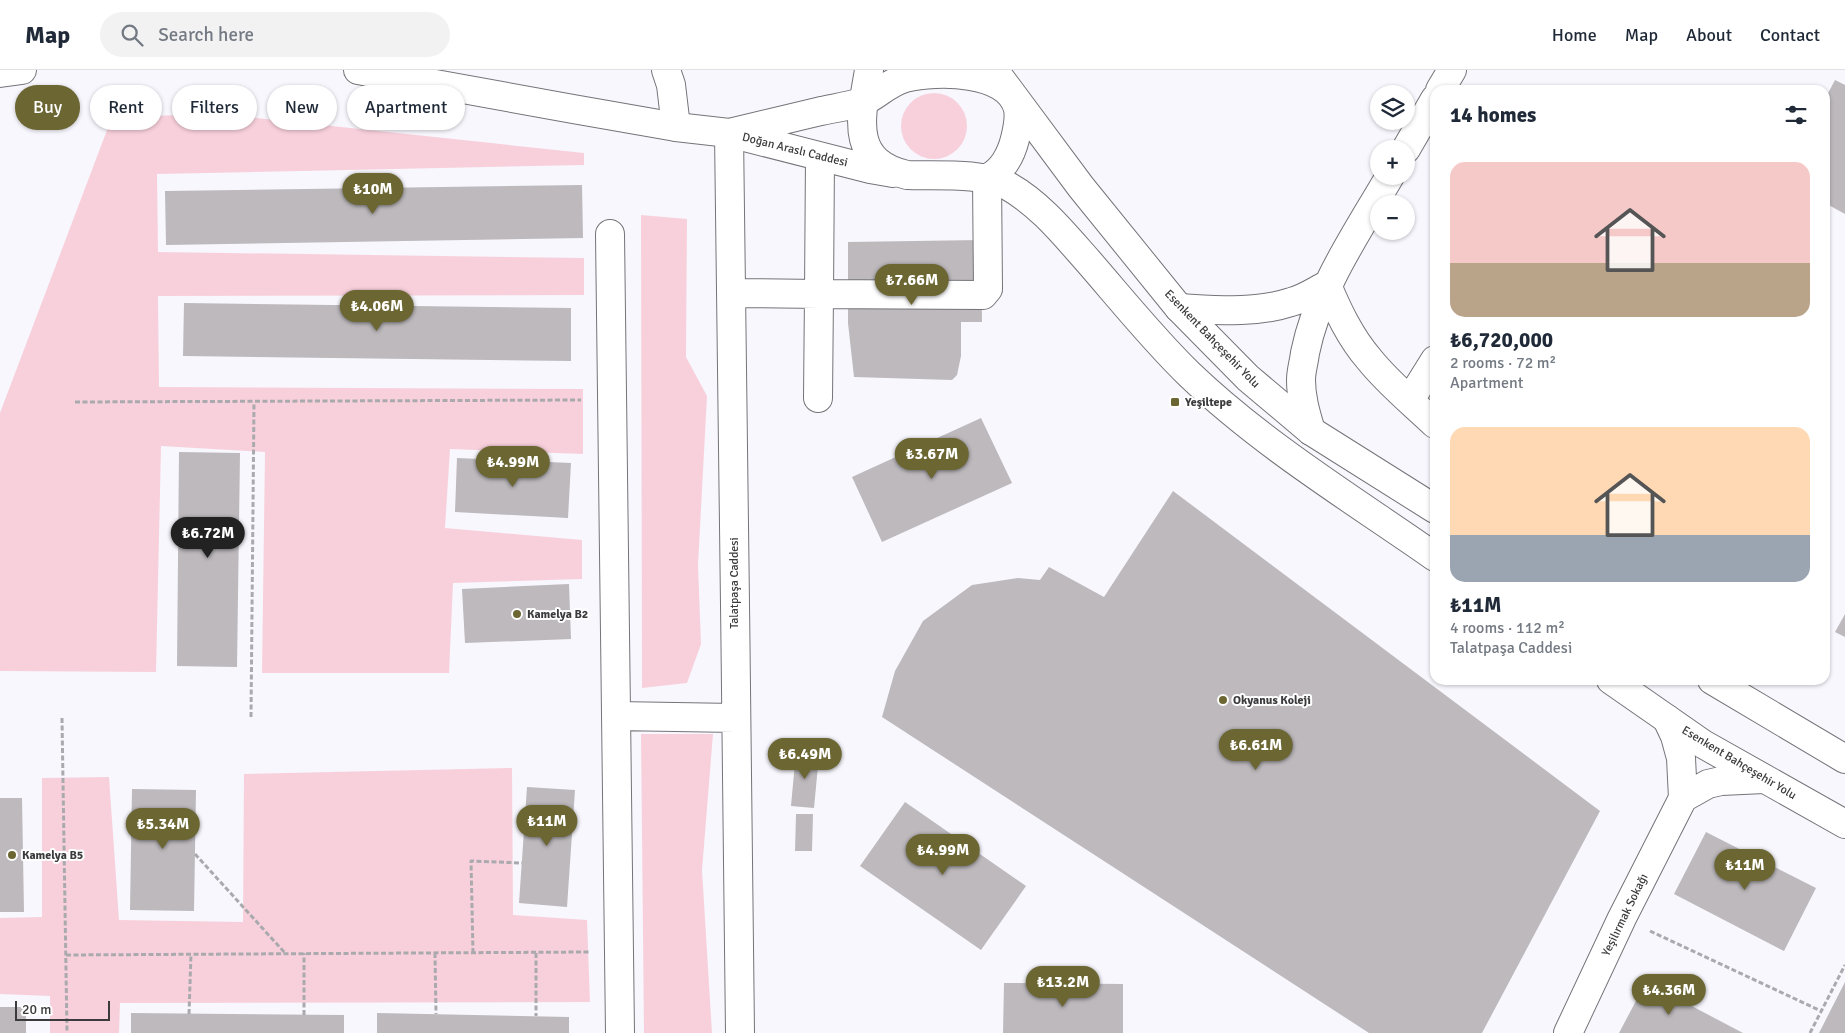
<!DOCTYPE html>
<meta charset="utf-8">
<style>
:root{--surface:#fff;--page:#f2f2f3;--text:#1f2937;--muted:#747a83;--line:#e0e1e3;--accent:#6b6632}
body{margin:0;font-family:Signika,sans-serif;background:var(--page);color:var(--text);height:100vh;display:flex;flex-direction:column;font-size:19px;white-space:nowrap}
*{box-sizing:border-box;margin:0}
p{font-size:16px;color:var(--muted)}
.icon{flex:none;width:28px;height:28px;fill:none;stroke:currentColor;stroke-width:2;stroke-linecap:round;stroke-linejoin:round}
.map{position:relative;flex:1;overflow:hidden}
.side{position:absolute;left:1430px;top:15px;width:400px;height:600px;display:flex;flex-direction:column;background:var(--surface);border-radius:15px;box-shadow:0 1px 4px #0004}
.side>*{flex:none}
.banner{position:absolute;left:15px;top:15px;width:475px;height:45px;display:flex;gap:10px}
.buttons{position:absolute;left:1370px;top:15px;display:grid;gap:10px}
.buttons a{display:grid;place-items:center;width:45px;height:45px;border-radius:50%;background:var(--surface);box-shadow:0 1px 4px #0004;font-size:25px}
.scale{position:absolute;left:15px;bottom:12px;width:95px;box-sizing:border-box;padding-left:5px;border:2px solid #3b3b3d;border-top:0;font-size:14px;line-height:18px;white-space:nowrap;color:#3b3b3d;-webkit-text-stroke:4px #fff;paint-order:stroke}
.price{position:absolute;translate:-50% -42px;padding:0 11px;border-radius:18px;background:var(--accent);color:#fff;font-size:16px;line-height:32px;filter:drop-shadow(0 1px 2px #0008)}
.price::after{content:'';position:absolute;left:50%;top:30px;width:15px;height:11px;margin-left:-8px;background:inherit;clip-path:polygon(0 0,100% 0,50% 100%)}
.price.on{background:#222;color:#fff}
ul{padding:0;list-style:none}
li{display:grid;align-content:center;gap:10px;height:265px;padding:0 20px}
li span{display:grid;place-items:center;height:155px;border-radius:15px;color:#555}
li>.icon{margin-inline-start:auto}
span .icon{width:90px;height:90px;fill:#fffc;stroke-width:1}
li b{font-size:21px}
h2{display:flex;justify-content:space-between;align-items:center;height:60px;padding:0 20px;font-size:21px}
.tag{padding:0 18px;border-radius:22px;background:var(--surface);box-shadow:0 1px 4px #0004;font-size:18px;line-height:45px}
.tag.on{background:var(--accent);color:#fff}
header{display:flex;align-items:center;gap:30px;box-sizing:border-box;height:70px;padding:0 25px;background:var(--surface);border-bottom:1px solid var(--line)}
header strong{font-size:24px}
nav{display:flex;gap:28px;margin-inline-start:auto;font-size:18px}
.search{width:350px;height:45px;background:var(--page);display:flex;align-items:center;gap:12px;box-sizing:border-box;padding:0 18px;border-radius:28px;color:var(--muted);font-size:19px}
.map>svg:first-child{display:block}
.green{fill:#f8d0db}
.building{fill:#bdb9bd}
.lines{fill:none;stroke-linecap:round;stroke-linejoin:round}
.minor-casing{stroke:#747479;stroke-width:30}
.major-casing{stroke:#747479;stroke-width:30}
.path{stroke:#aaaaae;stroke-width:3;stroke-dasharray:5 2.5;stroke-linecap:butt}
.minor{stroke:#fff;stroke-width:28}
.major{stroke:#fff;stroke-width:28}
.poi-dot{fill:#6b6632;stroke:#fff;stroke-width:2}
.labels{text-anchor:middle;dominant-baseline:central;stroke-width:4;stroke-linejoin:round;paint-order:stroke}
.street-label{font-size:12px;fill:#3b3b3d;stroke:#fff}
.poi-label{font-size:12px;font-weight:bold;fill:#3b3b3d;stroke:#fff;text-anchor:start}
</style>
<header>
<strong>Map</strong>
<div class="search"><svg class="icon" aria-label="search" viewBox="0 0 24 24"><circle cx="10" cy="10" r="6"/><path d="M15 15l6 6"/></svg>Search here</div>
<nav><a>Home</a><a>Map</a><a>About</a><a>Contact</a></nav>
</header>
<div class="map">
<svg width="1845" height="963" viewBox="0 0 1845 963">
<rect width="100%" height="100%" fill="#f7f7fd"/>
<path class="green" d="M901 56a33 33 0 1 1 66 0a33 33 0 1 1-66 0Z
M219 44 584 83V95L157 104 158 182 584 188V225L158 226 159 317 583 319V384L450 379 445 458 582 470V509L453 513 449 603H262L265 382 161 376 156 602 0 601V343L112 47Z
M641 145 687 149 686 287 707 326 698 495 701 574 687 613 642 618Z
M641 664H713L702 800 712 963H644Z
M512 698 513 845 587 850 590 932 120 933 119 963H50V926L0 924V848L42 847V708L109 707 119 850 243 852 244 704Z"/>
<path class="building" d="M1835 10 1845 15V144L1825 133V29Z
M582 115 583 168 166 175 165 121Z
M981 170 982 252H961V286L957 305 952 310 854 307 848 253V172Z
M184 233 571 238V291L183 286Z
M981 348 1012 413 882 472 852 407Z
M179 382 240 383 237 597 177 596Z
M457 388 571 393 568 448 455 442Z
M1173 421 1600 741 1482 963H1369L882 647 895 601 923 551 972 515 1018 508 1040 510 1049 497 1104 527Z
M569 514 571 569 465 573 462 519Z
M1845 544V567L1835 562Z
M796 682 819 685 814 738 791 736Z
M527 717 575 720 567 837 519 833Z
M132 719 196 720 194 841 130 840Z
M0 728H22L24 842H0Z
M905 732 1026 816 981 880 860 796Z
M796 744H813L812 781H795Z
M1706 762 1816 818 1784 881 1674 824Z
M1646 912 1743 963H1619Z
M1845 912V963H1819Z
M1004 913 1123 914V963H1003Z
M0 937H26V963H0Z
M131 943 344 945V963H131Z
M377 943 569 947V963H377Z"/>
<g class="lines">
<defs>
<path id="minor" d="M666 0 671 15 676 57
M1440 20 1452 0
M729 63C735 363 735 663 740 963
M1406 79 1435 29
M610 164 620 963
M1327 215C1338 241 1350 267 1369 289 1388 313 1413 333 1435 354
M732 223 819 224 820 87
M1179 238C1216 240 1255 244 1291 232 1304 229 1315 221 1327 215
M818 328 819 224 983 225 988 219 987 108
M1410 330 1435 290
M1311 361C1306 344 1301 328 1301 310 1301 301 1304 292 1305 283 1318 218 1357 163 1390 106
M616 646 735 648
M1683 728 1708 714 1721 711 1764 709
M1568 963 1622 848 1683 728 1681 688 1675 666 1667 649"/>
<path id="major" d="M358 0 573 39 676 57 729 63 870 99 893 103
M869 0C862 44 847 91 907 105 937 106 982 102 1008 116 1040 134 1064 164 1088 191 1121 229 1153 269 1189 304 1262 374 1352 429 1435 487
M994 0 1081 117 1179 238 1248 308 1311 361 1435 439
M0 3 22 0
M733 62C762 55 792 48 821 41 835 38 849 36 862 32 877 26 887 13 905 8 937 0 1009 0 1018 39 1020 49 1017 60 1015 69 1011 85 1002 102 987 108
M1611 610 1703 674 1845 754
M1712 610 1845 689"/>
</defs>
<use href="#minor" class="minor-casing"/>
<use href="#major" class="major-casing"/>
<path class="path" d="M75 332 581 330
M251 647 254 332
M62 648 67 963
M195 784 285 883
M1650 861 1821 941
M435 883 436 944
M473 883 471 791 522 793
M536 883V946
M66 885 590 882
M189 944 191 884
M304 945V883
M1810 963 1845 895"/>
<use href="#minor" class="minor"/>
<use href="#major" class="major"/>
</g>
<g class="poi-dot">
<rect x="1170" y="327" width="10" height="10" rx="2.5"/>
<circle cx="517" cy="544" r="5"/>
<circle cx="1223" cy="630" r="5"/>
<circle cx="12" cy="785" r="5"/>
</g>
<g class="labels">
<g class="street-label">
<text transform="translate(795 80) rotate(14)">Doğan Araslı Caddesi</text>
<text transform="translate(1212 269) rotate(46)">Esenkent Bahçeşehir Yolu</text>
<text transform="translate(734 513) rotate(-90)">Talatpaşa Caddesi</text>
<text transform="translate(1739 693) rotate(31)">Esenkent Bahçeşehir Yolu</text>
<text transform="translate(1625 845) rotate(-64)">Yeşilırmak Sokağı</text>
</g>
<g class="poi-label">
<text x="1185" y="332">Yeşiltepe</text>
<text x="527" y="544">Kamelya B2</text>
<text x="1233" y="630">Okyanus Koleji</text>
<text x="22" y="785">Kamelya B5</text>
</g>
</g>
</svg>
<div class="buttons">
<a><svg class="icon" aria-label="layers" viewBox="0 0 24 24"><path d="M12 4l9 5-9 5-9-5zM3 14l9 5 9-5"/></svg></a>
<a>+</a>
<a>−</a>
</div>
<div class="scale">20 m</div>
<b class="price" style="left:373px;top:145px">₺10M</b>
<b class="price" style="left:912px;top:236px">₺7.66M</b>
<b class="price" style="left:377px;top:262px">₺4.06M</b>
<b class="price" style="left:932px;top:410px">₺3.67M</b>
<b class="price" style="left:513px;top:418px">₺4.99M</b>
<b class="price on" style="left:208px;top:489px">₺6.72M</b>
<b class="price" style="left:1256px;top:701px">₺6.61M</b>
<b class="price" style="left:805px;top:710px">₺6.49M</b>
<b class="price" style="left:547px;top:777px">₺11M</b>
<b class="price" style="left:163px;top:780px">₺5.34M</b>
<b class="price" style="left:943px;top:806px">₺4.99M</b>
<b class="price" style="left:1745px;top:821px">₺11M</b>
<b class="price" style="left:1063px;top:938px">₺13.2M</b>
<b class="price" style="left:1669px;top:946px">₺4.36M</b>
<div class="banner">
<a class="tag on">Buy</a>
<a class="tag">Rent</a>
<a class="tag">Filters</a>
<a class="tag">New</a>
<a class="tag">Apartment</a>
</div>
<section class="side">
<h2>14 homes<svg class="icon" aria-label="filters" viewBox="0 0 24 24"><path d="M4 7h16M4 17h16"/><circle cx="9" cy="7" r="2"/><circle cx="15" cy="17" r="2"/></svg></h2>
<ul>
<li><span style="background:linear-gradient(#f6c9c9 65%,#b9a48a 0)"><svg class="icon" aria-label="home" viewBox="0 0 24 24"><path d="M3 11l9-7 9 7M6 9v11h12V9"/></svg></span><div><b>₺6,720,000</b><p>2 rooms · 72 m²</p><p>Apartment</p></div></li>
<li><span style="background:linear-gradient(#ffd9b3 70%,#9aa5b1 0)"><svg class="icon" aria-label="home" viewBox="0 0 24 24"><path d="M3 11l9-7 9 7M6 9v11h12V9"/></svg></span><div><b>₺11M</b><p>4 rooms · 112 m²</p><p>Talatpaşa Caddesi</p></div></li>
</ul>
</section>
</div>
